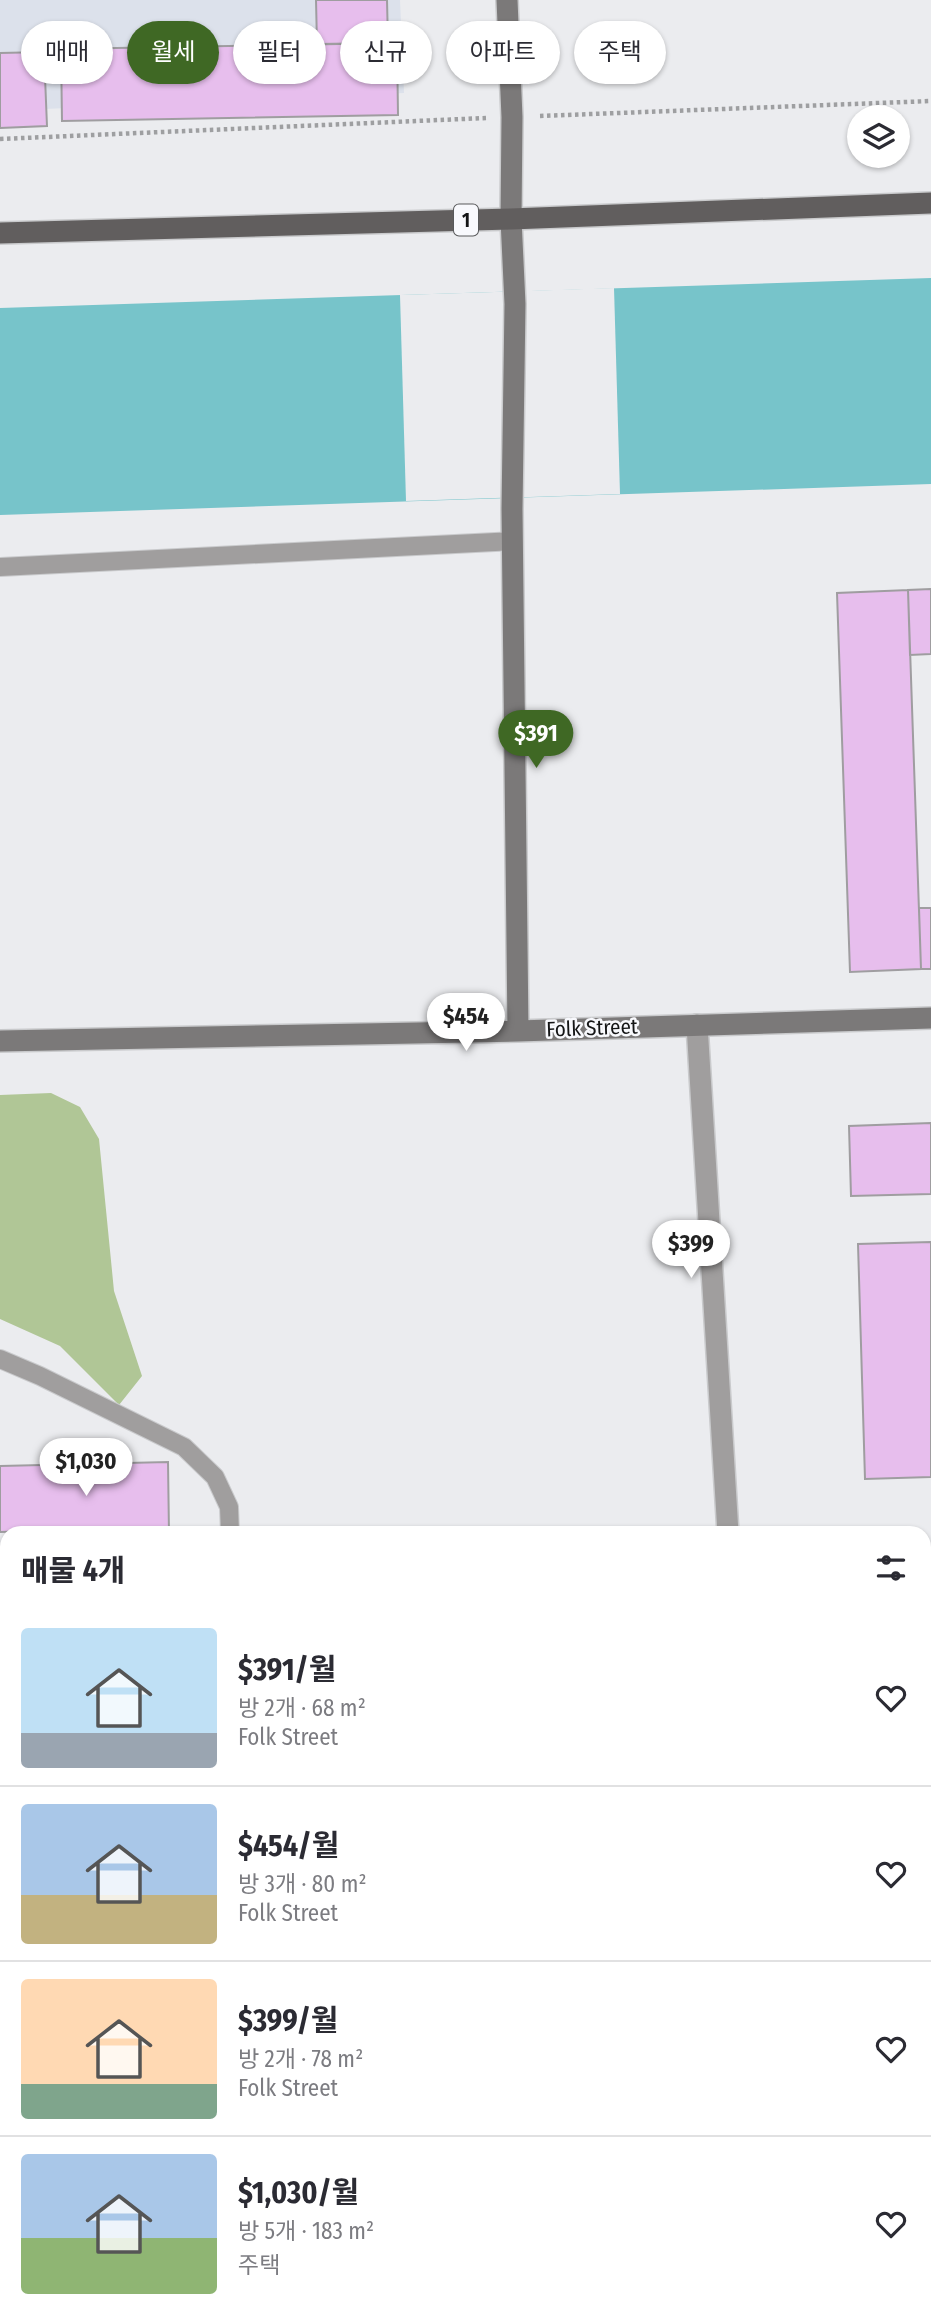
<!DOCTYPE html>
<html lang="ko">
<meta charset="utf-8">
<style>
:root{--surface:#fff;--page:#f2f2f3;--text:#2b2b33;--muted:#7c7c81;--line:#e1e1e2;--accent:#3f6824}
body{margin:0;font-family:"Fira Sans Condensed","Noto Sans KR",sans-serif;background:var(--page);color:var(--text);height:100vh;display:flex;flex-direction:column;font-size:26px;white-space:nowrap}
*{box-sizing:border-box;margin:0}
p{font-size:23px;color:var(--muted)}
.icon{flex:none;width:38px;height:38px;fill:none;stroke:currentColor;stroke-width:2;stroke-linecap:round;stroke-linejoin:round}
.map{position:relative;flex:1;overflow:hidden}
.panel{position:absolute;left:0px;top:1526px;width:931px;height:798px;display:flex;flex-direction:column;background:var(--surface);border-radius:21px 21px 0 0;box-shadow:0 2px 5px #0004}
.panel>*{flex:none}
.top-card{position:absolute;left:21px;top:21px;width:889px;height:63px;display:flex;gap:14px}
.buttons{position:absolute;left:847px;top:105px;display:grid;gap:14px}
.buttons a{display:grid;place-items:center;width:63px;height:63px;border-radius:50%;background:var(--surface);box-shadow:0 2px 5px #0004;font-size:35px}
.price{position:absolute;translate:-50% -60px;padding:0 16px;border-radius:24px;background:#fff;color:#222;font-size:23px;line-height:46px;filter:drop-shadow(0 2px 4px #0008)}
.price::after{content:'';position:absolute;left:50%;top:42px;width:21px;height:16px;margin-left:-10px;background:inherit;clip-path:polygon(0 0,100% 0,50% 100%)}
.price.active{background:var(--accent);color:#fff}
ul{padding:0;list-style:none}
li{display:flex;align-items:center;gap:21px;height:175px;padding:0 21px}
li+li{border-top:2px solid var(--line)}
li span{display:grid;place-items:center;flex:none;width:196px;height:140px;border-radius:7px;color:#555}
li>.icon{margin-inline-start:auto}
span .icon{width:84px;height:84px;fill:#fffc;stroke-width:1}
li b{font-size:30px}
h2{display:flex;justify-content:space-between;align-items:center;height:84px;padding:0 21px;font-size:30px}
.tag{padding:0 24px;border-radius:32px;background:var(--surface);box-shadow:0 2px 5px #0004;font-size:24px;line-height:63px}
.tag.active{background:var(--accent);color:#fff}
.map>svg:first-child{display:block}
.built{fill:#dce1eb}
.green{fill:#b0c696}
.water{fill:#77c4ca}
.pier{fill:#ebecef}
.building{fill:#e7beed;stroke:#9f9da0;stroke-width:2}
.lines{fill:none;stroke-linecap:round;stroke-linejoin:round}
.lane-casing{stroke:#c9cacc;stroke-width:20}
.street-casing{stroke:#c9cacc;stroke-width:24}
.secondary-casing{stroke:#c9cacc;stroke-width:24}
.primary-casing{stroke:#c9cacc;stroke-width:24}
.path{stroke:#9e9fa1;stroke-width:4.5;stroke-dasharray:3.5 3.5;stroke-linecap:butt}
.lane{stroke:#a09e9e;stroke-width:18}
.street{stroke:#a09e9e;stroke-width:21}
.secondary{stroke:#7b7979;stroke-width:21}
.primary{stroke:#615e5e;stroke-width:21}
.labels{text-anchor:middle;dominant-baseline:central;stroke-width:5;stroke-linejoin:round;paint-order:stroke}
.shield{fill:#f8f9fd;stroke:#58595b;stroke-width:2}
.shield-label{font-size:19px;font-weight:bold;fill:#141516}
.street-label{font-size:21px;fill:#141516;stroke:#f8f9fd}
</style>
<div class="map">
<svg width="931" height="2324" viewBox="0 0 931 2324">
<rect width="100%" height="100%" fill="#ebecef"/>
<path class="built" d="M0 0H400L404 93 0 111Z"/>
<path class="green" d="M51 1093 80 1107 99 1139 114 1291 142 1376 119 1405 60 1346 0 1319V1095Z"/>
<path class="water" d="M931 278V484L0 515V308Z"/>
<path class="pier" d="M614 288 620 494 406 501 400 295Z"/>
<path class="building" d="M316 0H387L388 43 317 44Z
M397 43 398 115 62 121 61 49Z
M44 52 47 126 0 128V53Z
M931 589V654L910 655 908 590Z
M908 590 921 969 850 972 837 593Z
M919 908H931V969H921Z
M931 1123V1194L851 1196 849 1126Z
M931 1242V1477L865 1479 858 1244Z
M168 1462 169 1533H94V1529L0 1532V1466Z"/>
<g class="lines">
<defs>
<path id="lane" d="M0 567 513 541
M0 1359 40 1376 184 1447 215 1477 229 1507 230 1533
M0 1799 7 1819
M0 1879H7
M0 1935H7
M161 2324 166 2317"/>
<path id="street" d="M697 1025 728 1533
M924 1903H931
M661 2324 662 2317"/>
<path id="secondary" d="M507 0 512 117 511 219 515 304 512 509 518 1031
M0 1041 518 1031 931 1018"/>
<path id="primary" d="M0 233 511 219 931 203"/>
</defs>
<use href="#lane" class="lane-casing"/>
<use href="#street" class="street-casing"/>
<use href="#secondary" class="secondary-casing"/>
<use href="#primary" class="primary-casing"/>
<path class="path" d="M540 116 931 101
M0 139 486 118"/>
<use href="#lane" class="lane"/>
<use href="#street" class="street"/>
<use href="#secondary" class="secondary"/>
<use href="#primary" class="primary"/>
</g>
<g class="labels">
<rect class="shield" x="454" y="204.5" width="24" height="31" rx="5"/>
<g class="shield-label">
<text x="466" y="220">1</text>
</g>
<g class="street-label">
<text transform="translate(592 1028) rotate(-2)">Folk Street</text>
</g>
</g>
</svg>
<div class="buttons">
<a><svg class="icon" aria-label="layers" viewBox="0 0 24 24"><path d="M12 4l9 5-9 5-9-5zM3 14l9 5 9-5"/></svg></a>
</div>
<b class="price active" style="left:536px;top:770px">$391</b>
<b class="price" style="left:466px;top:1053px">$454</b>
<b class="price" style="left:691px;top:1280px">$399</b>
<b class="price" style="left:86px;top:1498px">$1,030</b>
<div class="top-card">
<a class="tag">매매</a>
<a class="tag active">월세</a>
<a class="tag">필터</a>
<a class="tag">신규</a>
<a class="tag">아파트</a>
<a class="tag">주택</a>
</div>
<section class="panel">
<h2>매물 4개<svg class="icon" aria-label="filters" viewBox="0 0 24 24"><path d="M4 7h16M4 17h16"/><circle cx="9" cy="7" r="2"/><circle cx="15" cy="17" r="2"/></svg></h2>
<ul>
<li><span style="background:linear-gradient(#bfe0f5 75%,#9aa5b1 0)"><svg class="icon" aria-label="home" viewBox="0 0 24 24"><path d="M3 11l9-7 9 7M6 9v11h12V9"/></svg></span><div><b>$391/월</b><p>방 2개 · 68 m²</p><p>Folk Street</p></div><svg class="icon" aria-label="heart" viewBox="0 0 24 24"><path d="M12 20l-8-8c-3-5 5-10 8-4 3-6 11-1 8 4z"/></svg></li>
<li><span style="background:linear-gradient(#a9c7e8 65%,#c2b280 0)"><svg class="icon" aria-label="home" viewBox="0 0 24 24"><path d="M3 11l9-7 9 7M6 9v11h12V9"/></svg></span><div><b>$454/월</b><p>방 3개 · 80 m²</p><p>Folk Street</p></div><svg class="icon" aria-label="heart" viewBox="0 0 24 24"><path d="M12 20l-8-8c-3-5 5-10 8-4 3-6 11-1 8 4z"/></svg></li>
<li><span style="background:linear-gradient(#ffd9b3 75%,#7fa58c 0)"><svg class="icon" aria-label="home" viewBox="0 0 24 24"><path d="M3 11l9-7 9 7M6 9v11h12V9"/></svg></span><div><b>$399/월</b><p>방 2개 · 78 m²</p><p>Folk Street</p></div><svg class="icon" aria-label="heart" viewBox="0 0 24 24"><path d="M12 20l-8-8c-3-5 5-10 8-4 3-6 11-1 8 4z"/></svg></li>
<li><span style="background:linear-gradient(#a9c7e8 60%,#8fb573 0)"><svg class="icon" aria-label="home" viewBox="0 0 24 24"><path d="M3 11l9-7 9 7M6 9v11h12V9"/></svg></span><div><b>$1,030/월</b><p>방 5개 · 183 m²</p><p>주택</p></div><svg class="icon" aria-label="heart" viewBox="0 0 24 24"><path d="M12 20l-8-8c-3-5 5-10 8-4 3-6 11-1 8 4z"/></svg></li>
</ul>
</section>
</div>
